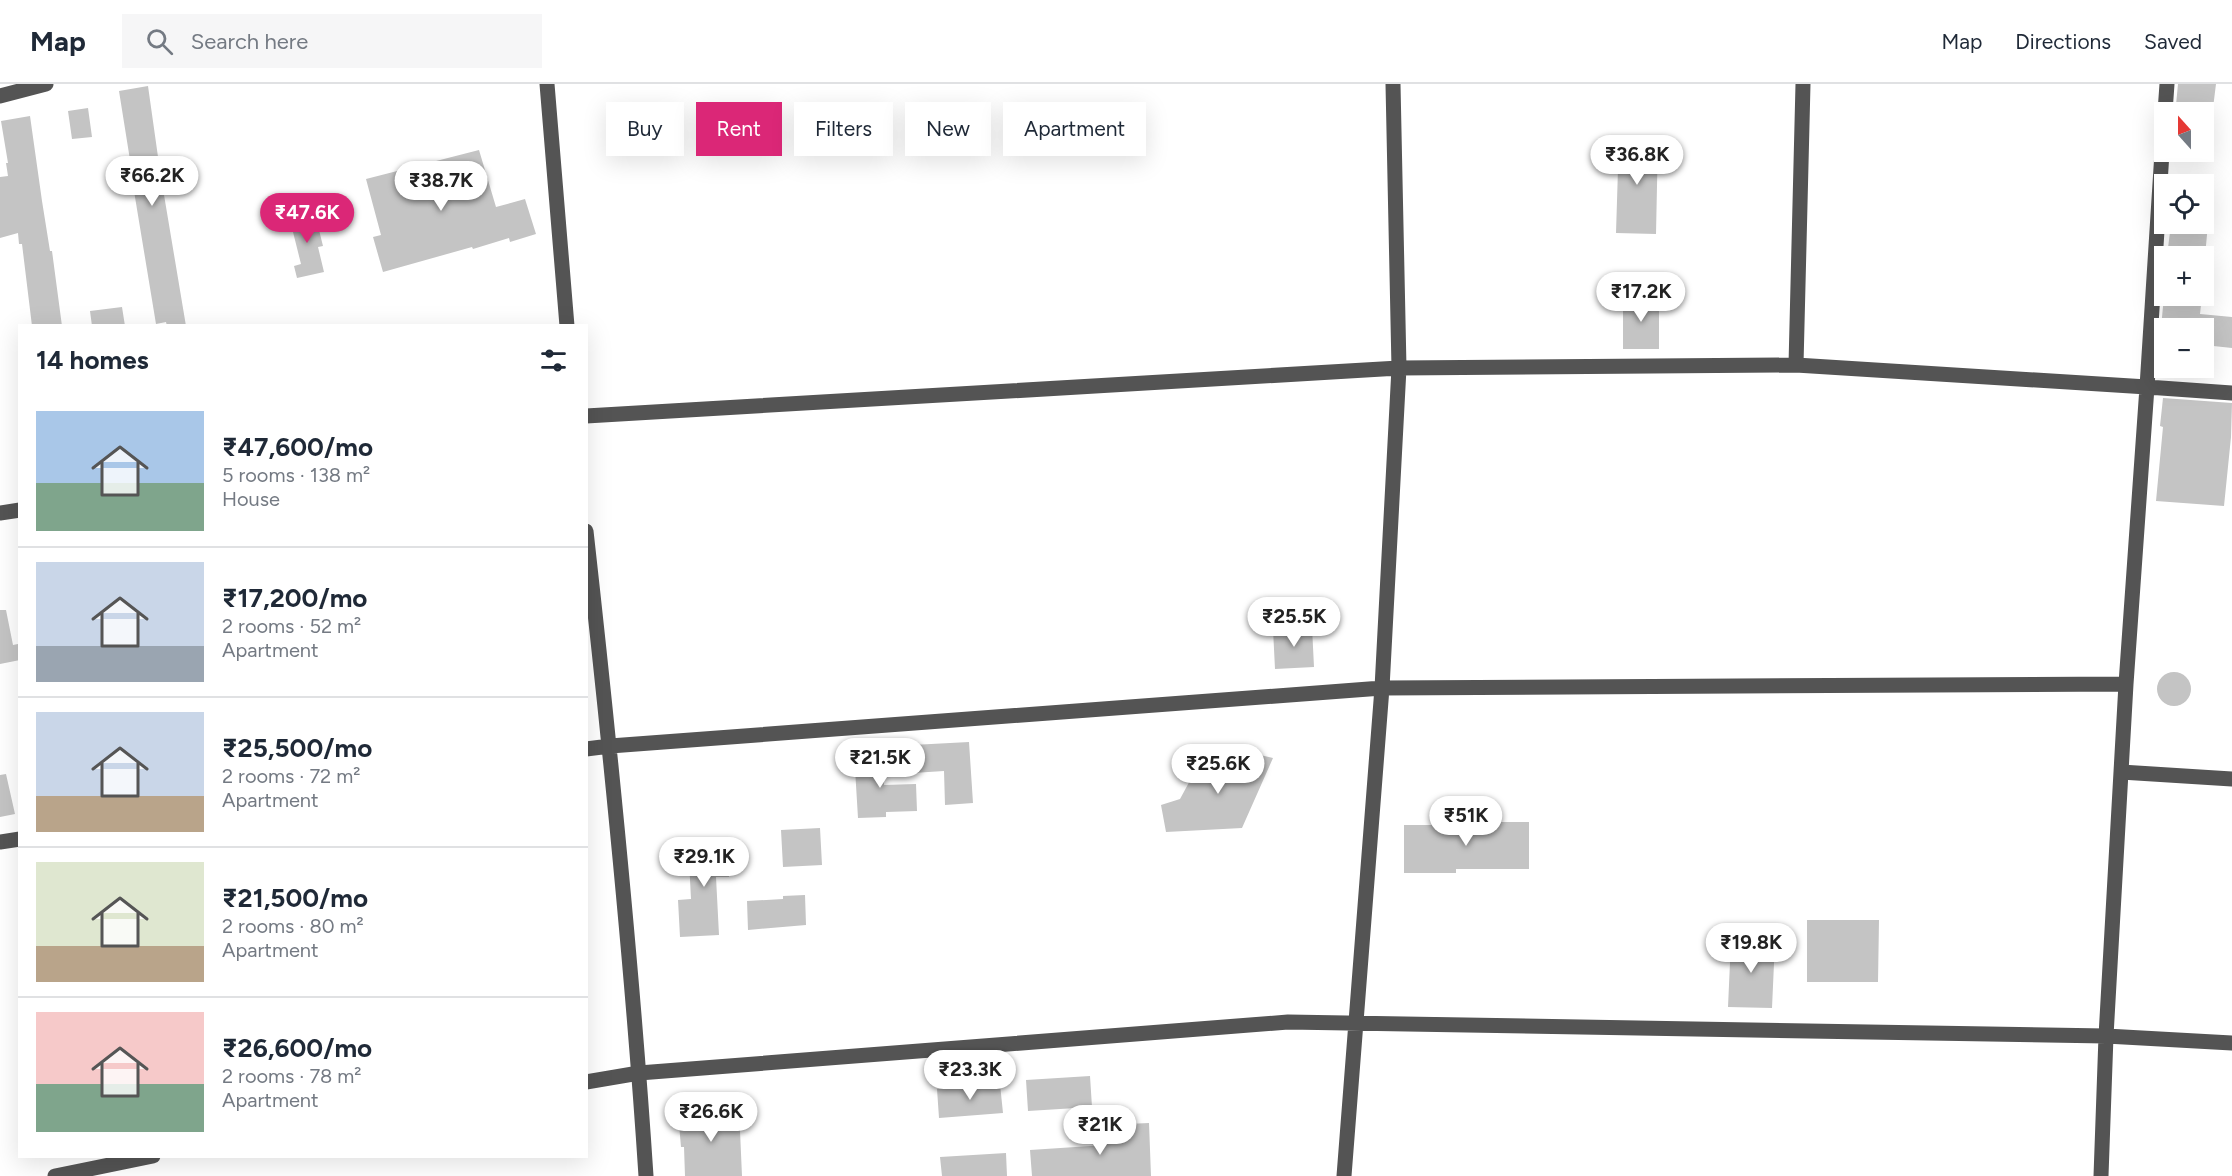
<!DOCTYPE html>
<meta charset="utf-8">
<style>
:root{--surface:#fff;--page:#f6f6f7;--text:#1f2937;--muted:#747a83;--line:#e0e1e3;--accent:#db2777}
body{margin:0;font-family:Figtree,sans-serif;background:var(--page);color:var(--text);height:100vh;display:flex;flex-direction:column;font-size:22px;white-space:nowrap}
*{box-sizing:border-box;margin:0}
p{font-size:20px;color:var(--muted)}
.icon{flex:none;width:33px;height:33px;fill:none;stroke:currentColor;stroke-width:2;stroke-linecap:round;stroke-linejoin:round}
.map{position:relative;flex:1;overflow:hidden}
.drawer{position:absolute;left:18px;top:240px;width:570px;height:834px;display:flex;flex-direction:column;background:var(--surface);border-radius:0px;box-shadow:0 6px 24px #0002}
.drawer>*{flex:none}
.hud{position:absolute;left:606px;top:18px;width:570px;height:54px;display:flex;gap:12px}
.needle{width:39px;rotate:339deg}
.buttons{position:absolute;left:2154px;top:18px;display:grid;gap:12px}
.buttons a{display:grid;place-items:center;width:60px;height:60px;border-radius:0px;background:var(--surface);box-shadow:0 6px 24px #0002;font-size:30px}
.price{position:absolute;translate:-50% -51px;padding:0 14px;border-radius:21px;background:#fff;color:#222;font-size:20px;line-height:39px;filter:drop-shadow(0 2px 3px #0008)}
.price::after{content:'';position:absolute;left:50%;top:36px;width:18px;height:14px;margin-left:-9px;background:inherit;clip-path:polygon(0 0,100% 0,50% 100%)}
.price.selected{background:var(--accent);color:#fff}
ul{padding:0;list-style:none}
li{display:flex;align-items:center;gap:18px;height:150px;padding:0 18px}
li+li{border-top:2px solid var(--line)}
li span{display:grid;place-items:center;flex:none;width:168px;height:120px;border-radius:0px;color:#555}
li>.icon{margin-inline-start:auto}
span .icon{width:72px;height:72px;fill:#fffc;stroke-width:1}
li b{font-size:26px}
h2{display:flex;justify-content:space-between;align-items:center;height:72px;padding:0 18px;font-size:26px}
.chip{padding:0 21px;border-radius:0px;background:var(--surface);box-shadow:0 6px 24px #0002;font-size:21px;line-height:54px}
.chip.selected{background:var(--accent);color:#fff}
header{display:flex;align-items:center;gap:36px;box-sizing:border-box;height:84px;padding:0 30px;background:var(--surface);border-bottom:2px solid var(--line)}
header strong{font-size:28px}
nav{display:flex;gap:33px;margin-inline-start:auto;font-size:21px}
.search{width:420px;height:54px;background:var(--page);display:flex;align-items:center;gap:15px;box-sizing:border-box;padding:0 21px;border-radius:0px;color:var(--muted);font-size:22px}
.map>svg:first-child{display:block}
.building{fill:#c4c4c4}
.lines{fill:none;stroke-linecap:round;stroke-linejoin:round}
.minor{stroke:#545454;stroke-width:15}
</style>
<header>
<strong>Map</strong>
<div class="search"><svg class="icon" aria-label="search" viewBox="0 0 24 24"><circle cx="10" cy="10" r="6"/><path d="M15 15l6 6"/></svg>Search here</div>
<nav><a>Map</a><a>Directions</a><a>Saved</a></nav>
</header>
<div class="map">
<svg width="2232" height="1092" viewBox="0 0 2232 1092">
<rect width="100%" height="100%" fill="#fff"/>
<path class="building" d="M2178 0H2216L2213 24 2176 21Z
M148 2 160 87 186 242H167L166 238 156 240 133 101H134L119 7Z
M88 24 92 53 72 55 68 27Z
M30 32 42 117 50 167H52L62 242H32L22 160H19L18 149 0 154V93L8 92 6 79H8L1 37Z
M1619 53 1658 54 1656 150 1616 149Z
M479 66 496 123 525 115 536 150 510 158 509 154 473 165 472 163 383 188 373 153 381 151 366 95Z
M314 126 323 162 318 163 324 188 297 194 294 182 301 180 289 132Z
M2171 140H2208L2205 172H2167Z
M1659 212V265H1623V213Z
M2164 212H2202L2200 230 2232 233V264L2204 261V244H2161Z
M122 223 125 242H92L90 227Z
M2163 314 2232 319 2231 353 2224 422 2156 417 2163 343 2160 342Z
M0 526H6L13 561 18 560 20 571V576L0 580Z
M1312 543 1314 583 1275 585 1273 545Z
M2157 605a17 17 0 1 1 34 0a17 17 0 1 1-34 0Z
M969 658 973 719 945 721 944 687 913 689 912 661Z
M1239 666 1273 674 1242 744 1166 748 1161 721 1180 715 1205 669 1233 684Z
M882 667 884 701 916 700 917 727 886 728V733L858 734 854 668Z
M6 690 15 730 0 733V691Z
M1477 738H1529V785H1456V789H1404V741H1477Z
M820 744 822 781 783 783 781 746Z
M727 755 729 793H716L719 851 680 853 678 816 691 815 688 757Z
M805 811 806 841 748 846 747 817 783 815V812Z
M1807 836H1879L1878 898H1807Z
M1731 856 1775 857 1772 924 1728 923Z
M1090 992 1092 1023 1028 1027 1026 996Z
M1000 1000 1003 1029 939 1034 937 1005Z
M739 1024 742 1092H685L684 1063H681L678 1029Z
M1149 1039 1151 1092H1032L1030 1066 1106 1061 1105 1041Z
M1006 1069 1007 1092H942L940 1073Z"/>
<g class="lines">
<path class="minor" d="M547 0 567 242
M0 12 46 0
M2165 28 2167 0
M2164 37 2147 303 2232 309
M1796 281 1803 0
M586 332 1399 284 1393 0
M0 429 20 426
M586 447C610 662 632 877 646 1092
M586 665 610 662 1382 604 2126 600
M2121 688 2232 695
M0 758 20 755
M586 998 639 989 1288 938 2106 952 2101 1092
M55 1092 153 1072
M1344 1092 1382 604 1399 284 1796 281 2147 303 2126 600 2106 952 2232 959"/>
</g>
</svg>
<div class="buttons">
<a><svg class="needle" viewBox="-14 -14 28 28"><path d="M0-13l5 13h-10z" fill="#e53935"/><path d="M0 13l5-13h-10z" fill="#747a83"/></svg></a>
<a><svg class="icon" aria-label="locate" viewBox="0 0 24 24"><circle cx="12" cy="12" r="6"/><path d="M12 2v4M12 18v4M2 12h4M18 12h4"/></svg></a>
<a>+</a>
<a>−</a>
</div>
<b class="price" style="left:1637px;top:102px">₹36.8K</b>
<b class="price" style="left:152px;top:123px">₹66.2K</b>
<b class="price" style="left:441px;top:128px">₹38.7K</b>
<b class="price selected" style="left:307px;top:160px">₹47.6K</b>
<b class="price" style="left:1641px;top:239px">₹17.2K</b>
<b class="price" style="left:1294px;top:564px">₹25.5K</b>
<b class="price" style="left:880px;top:705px">₹21.5K</b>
<b class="price" style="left:1218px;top:711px">₹25.6K</b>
<b class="price" style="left:1466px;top:763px">₹51K</b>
<b class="price" style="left:704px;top:804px">₹29.1K</b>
<b class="price" style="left:1751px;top:890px">₹19.8K</b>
<b class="price" style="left:970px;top:1017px">₹23.3K</b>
<b class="price" style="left:711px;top:1059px">₹26.6K</b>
<b class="price" style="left:1100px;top:1072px">₹21K</b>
<div class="hud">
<a class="chip">Buy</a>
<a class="chip selected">Rent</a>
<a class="chip">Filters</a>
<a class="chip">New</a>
<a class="chip">Apartment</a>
</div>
<section class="drawer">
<h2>14 homes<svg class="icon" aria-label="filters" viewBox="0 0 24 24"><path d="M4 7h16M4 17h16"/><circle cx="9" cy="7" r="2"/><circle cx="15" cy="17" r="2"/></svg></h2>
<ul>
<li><span style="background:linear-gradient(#a9c7e8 60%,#7fa58c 0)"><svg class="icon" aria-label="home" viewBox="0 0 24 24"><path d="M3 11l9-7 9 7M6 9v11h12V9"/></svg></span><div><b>₹47,600/mo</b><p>5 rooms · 138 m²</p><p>House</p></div></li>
<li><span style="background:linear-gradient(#c9d6e8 70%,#9aa5b1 0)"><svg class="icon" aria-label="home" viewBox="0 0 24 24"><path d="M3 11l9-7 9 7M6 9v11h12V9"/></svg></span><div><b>₹17,200/mo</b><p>2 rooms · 52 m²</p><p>Apartment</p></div></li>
<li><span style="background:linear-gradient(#c9d6e8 70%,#b9a48a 0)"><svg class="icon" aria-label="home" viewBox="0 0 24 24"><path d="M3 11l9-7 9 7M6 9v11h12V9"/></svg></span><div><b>₹25,500/mo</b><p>2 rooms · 72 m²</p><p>Apartment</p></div></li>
<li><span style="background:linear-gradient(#dfe7d0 70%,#b9a48a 0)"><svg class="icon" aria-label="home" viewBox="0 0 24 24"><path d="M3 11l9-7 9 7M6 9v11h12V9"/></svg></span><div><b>₹21,500/mo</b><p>2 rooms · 80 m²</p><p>Apartment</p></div></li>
<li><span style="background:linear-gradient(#f6c9c9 60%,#7fa58c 0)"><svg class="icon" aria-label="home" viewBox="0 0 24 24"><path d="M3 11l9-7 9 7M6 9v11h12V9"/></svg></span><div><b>₹26,600/mo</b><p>2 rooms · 78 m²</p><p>Apartment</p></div></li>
</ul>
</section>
</div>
